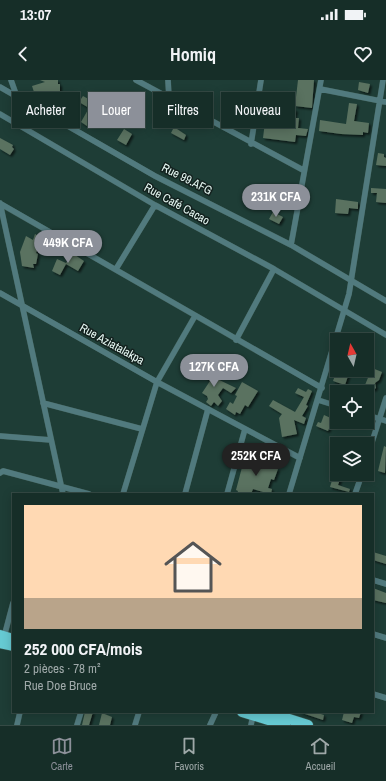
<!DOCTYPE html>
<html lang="fr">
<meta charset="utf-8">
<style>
:root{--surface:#162e28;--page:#1f3630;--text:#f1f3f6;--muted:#9ea8a8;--line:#354a45;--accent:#8c9099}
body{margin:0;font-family:"Archivo Narrow",sans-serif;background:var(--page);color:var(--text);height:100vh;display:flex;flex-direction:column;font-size:15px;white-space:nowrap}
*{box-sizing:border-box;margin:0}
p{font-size:13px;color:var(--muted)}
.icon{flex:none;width:22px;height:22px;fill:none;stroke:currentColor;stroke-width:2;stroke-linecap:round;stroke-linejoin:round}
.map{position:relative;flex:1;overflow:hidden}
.side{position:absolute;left:12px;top:413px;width:362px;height:220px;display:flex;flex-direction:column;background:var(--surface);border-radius:0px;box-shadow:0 2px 10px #0003,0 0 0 1px var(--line)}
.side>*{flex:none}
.hud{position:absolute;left:12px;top:12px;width:362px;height:36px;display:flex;gap:8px}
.needle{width:26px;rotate:352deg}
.buttons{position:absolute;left:330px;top:253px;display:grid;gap:8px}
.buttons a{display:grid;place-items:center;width:44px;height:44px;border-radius:0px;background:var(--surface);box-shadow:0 2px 10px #0003,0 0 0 1px var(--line);font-size:20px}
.price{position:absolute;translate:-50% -34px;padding:0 9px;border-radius:14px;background:var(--accent);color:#fff;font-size:13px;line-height:26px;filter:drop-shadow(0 1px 2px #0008)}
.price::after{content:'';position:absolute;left:50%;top:24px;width:12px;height:9px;margin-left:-6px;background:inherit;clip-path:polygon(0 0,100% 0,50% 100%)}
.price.selected{background:#222;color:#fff}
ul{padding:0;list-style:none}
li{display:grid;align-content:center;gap:8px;height:212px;padding:0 12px}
li span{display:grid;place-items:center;height:124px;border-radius:0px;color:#555}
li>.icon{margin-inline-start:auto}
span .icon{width:72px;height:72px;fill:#fffc;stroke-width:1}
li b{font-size:17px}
.tag{padding:0 14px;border-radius:0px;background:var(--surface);box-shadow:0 2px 10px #0003,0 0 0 1px var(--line);font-size:14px;line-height:36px}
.tag.selected{background:var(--accent);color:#fff}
.status{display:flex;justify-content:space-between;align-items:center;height:28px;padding:0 20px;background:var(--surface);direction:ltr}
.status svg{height:11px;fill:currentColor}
header{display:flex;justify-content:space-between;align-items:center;height:52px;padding:0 12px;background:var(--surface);font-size:18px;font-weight:800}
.tab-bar{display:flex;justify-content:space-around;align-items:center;height:56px;border-top:1px solid var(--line);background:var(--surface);font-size:11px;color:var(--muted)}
.tab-bar a{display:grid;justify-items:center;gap:2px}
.tab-bar .selected{color:var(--accent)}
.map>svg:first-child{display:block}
.building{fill:#5a7260;filter:url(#shadow)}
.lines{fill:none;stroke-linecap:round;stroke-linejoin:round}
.minor-casing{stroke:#3e5b54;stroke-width:6}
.trunk-casing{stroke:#3e5b54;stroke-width:11}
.minor{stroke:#517a7e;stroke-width:5.5}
.trunk{stroke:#66cad3;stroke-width:10}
.labels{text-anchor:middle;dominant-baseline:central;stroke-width:3;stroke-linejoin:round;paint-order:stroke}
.street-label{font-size:12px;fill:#e6f8f3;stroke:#13211e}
</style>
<div class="status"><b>13:07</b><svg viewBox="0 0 49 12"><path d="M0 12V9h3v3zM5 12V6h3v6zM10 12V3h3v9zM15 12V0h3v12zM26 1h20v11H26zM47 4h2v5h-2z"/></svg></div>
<header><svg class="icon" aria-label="back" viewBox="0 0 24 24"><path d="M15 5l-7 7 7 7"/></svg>Homiq<svg class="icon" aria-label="heart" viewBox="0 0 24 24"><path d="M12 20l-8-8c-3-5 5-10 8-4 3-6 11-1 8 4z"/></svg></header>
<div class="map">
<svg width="386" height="645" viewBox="0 0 386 645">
<defs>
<filter id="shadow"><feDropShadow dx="2" dy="2" stdDeviation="1" flood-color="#0009"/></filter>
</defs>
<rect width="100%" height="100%" fill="#1e3d36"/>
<path class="building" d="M40 0H58V4H60V13L45 12 35 15 32 6 45 2Z
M298 0H314L312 28 295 26Z
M359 2 370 4 368 13 358 10Z
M83 16 113 33 110 39 95 32 87 46 81 42 89 28 79 22Z
M124 18 135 25 129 35 118 28Z
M265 22 296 30 294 38H299L298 48 308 49 306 56 296 55 295 62 263 58 265 42 278 44 280 34 263 30Z
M349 23 357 24 354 41 369 43 368 53 363 52V55L341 54 319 51 320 40 346 44Z
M249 30V39L234 41 233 31Z
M224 34 234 42 231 46 220 40Z
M174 47 186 55 184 60 171 53Z
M124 49 132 54 126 65 117 60Z
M0 58 13 65 12 67 14 69 10 75 0 69Z
M378 73 384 74V77L386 78V86L376 85Z
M371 108 386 109V123L376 122 377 113H371Z
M336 119 358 122V129L349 128 348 134 335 133Z
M273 132 283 137 279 144 269 139Z
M35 154 54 165 52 168 42 161 36 173 38 174 36 184H33L34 188 22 186 20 172 26 156 33 160Z
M72 173 84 181 78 191 66 184 60 195 52 191 57 179 66 183Z
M200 287 212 294 211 296 236 308 231 313 223 308 218 315 222 321 218 326 214 322 211 326 206 322 208 319 207 316 202 313 210 301 198 291Z
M372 288 382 292 379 300 375 303 376 308 373 310 370 306 365 305Z
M337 290H350L345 305 333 301Z
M242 302 258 311 248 327 245 325 240 334 236 332 235 335 226 329 230 322 233 324 237 316 235 315Z
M298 308 306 312 308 309 312 311 306 325 308 326 302 336 306 338 304 344 294 340 297 354 282 357 279 338 282 334 269 326 273 320 295 332 304 317 295 313Z
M324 335 333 339 328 351 316 346 318 342 321 343Z
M384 366 386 367 385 393 378 391Z
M245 376 257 380 256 382 273 385V387L278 389 274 400 271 399 268 408 272 409 271 414H262L263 412 253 409 251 414H237L238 411 236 410Z
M334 394H342L338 405 350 409 349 412 330 407Z
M373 472 386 476V484L373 480Z
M373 508 386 513V523L373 520Z
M85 632H93L89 645H82Z
M299 632H314L324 635 323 640Z
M344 632H361L359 638 354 637 352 643 342 640Z
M102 633 112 637 110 645H99Z"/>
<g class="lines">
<defs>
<path id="minor" d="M11 0 17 17
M136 0 303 90
M168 0 169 18
M0 7 155 96 291 165 386 221
M320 9 386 22
M0 34 155 125 274 189 386 255
M251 64 261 0
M0 123 63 414
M1 124 322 308
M291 165 321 0
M116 189 155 125
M0 213 157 302 300 378
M236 260 274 189
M318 320 337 326
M43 323 142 349
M367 335 386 341
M0 356 51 360
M367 378 386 318
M0 393 3 391 89 414
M123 414 157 302 195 236
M185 414 208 329
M227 414 245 349
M289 414 349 214 383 0
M355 414 362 394
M373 500 386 504
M373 554 386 558
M4 557 13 523
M373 614 386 618
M17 645 20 632
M77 645 81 632
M135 645 139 632
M210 645 216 632
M251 645 253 635"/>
<path id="trunk" d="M0 555 13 559
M0 563 13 566
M242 632 285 645
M267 632 308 645"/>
</defs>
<use href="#minor" class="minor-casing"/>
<use href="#trunk" class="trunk-casing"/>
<use href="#minor" class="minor"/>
<use href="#trunk" class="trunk"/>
</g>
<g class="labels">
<g class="street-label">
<text transform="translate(187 99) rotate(27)">Rue 99.AFG</text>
<text transform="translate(177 124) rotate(29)">Rue Café Cacao</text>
<text transform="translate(112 264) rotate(29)">Rue Aziatalakpa</text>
</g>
</g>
</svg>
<div class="buttons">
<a><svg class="needle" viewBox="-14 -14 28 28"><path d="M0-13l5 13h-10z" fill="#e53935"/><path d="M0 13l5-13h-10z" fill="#9ea8a8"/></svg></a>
<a><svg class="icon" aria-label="locate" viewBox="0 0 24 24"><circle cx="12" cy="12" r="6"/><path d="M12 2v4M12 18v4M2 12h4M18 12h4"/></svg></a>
<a><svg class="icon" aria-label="layers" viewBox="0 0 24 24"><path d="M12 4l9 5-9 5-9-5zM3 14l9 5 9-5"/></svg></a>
</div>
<b class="price" style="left:276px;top:138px">231K CFA</b>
<b class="price" style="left:68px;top:184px">449K CFA</b>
<b class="price" style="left:214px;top:308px">127K CFA</b>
<b class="price selected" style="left:256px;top:397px">252K CFA</b>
<div class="hud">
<a class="tag">Acheter</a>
<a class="tag selected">Louer</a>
<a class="tag">Filtres</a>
<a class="tag">Nouveau</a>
</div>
<section class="side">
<ul>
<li><span style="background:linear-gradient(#ffd9b3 75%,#b9a48a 0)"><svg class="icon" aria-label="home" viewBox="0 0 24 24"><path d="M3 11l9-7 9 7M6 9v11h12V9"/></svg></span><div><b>252 000 CFA/mois</b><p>2 pièces · 78 m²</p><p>Rue Doe Bruce</p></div></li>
</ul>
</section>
</div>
<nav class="tab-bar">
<a class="selected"><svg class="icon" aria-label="map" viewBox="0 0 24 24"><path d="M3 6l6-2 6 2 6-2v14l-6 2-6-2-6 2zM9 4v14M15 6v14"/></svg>Carte</a>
<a><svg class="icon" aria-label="saved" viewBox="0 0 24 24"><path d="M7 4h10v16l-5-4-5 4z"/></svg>Favoris</a>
<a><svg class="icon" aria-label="home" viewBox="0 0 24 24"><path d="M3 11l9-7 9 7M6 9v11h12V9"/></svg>Accueil</a>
</nav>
